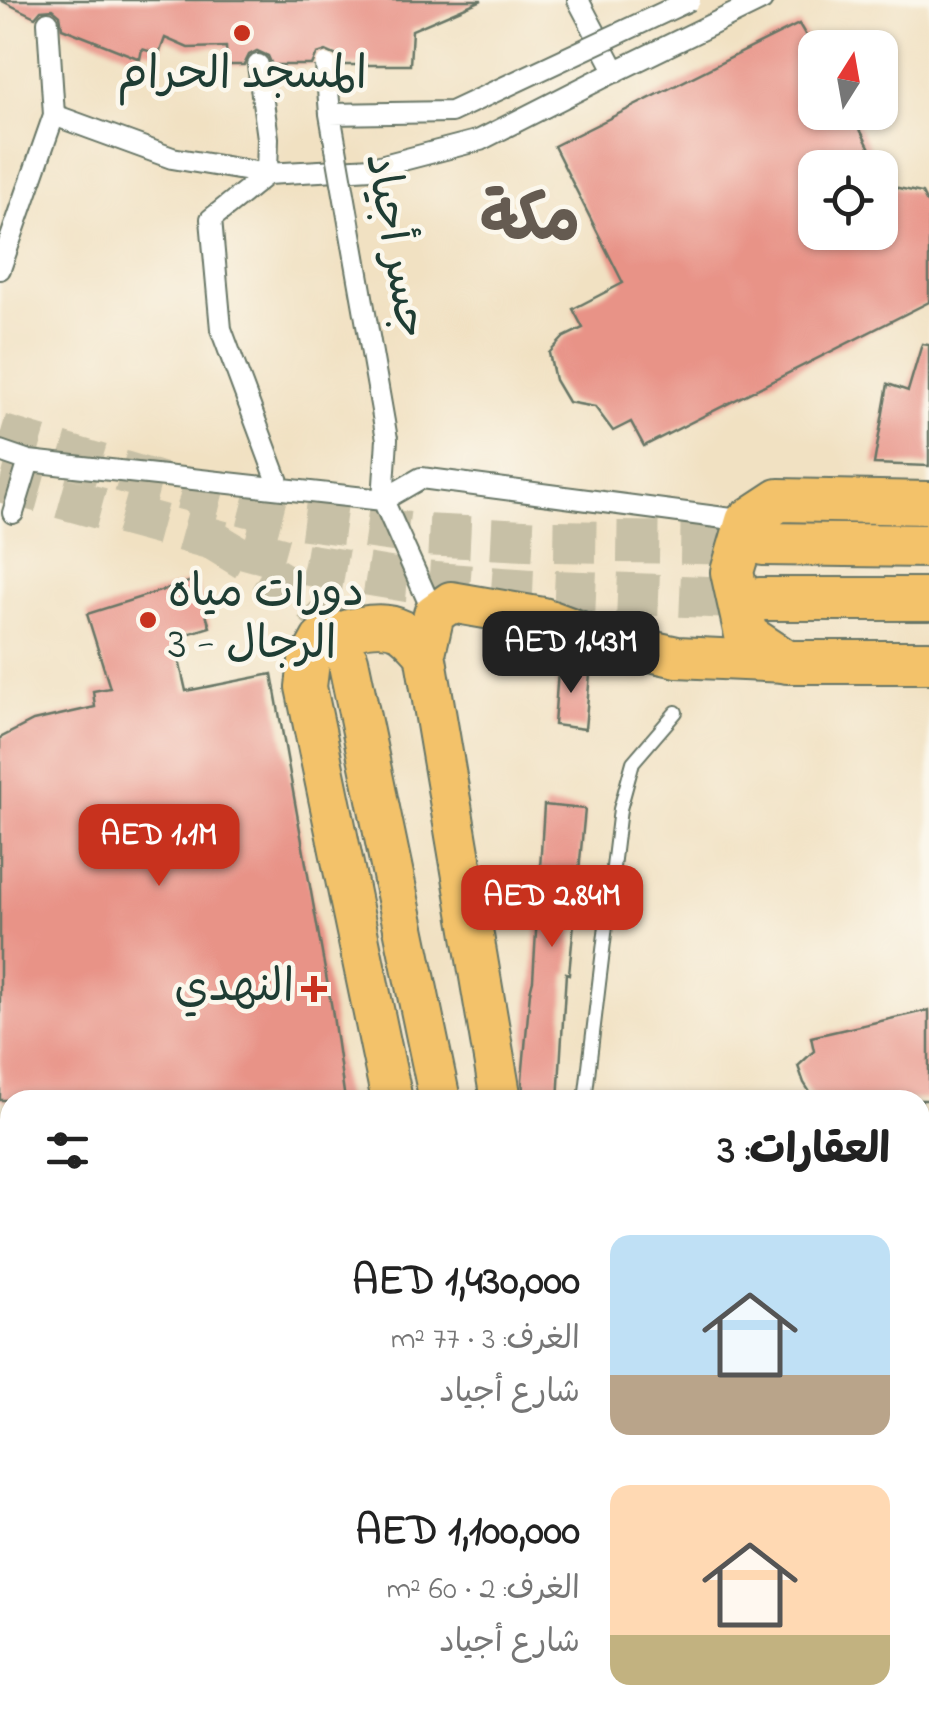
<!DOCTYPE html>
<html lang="ar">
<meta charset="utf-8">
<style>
:root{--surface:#fff;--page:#f2f2f2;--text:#222;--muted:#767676;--accent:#c8321e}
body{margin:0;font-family:"Indie Flower","Playpen Sans Arabic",sans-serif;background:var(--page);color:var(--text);direction:rtl;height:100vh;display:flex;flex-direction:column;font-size:38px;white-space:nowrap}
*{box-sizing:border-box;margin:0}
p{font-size:32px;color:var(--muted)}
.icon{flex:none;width:55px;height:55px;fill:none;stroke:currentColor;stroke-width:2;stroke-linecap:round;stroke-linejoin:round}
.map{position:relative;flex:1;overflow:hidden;direction:ltr}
.panel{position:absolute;left:0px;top:1090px;width:930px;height:642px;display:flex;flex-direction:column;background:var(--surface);border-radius:30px 30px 0 0;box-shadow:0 2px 8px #0004;direction:rtl}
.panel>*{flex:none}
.needle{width:65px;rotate:11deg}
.fabs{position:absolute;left:798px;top:30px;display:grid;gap:20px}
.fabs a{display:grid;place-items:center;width:100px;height:100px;border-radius:20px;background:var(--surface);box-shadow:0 2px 8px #0004;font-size:50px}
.price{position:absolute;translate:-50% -85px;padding:0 22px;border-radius:20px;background:var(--accent);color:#fff;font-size:32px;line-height:65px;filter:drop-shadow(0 2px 5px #0008)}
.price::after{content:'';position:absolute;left:50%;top:60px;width:30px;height:22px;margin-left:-15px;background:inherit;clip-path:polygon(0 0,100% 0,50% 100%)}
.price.selected{background:#222;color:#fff}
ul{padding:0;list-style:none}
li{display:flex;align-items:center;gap:30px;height:250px;padding:0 40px}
li span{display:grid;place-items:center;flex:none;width:280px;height:200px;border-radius:20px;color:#555}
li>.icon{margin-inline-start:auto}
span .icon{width:120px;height:120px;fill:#fffc;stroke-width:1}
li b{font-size:42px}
h2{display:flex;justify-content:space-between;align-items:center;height:120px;padding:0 40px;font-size:42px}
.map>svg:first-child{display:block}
.building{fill:#e89387}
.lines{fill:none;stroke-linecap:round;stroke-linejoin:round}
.minor-tunnel{stroke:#c7c0a6;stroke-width:25;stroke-dasharray:25 12;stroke-linecap:butt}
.primary-tunnel{stroke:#c7c0a6;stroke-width:40;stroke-dasharray:40 20;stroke-linecap:butt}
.trunk-tunnel{stroke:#c7c0a6;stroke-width:42;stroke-dasharray:42 21;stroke-linecap:butt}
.motorway-tunnel{stroke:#c7c0a6;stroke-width:48;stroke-dasharray:48 24;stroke-linecap:butt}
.service-casing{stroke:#687666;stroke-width:16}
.pedestrian-casing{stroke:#687666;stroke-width:24}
.primary-casing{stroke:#687666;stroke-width:44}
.trunk-casing{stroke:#687666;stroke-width:46}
.motorway-casing{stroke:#687666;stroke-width:51}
.service{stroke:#fff;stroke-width:12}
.pedestrian{stroke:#fff;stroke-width:20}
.primary{stroke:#f3c26a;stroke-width:40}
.trunk{stroke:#f3c26a;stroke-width:42}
.motorway{stroke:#f3c26a;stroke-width:48}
.pedestrian-bridge-casing{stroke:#687666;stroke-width:24;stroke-linecap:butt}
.pedestrian-bridge{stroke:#fff;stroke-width:20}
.poi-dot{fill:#c8321e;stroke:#fbf7ec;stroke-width:4}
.labels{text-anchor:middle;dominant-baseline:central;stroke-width:9;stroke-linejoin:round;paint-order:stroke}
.poi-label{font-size:45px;fill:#1f3d34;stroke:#fbf7ec}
.street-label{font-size:45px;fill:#1f3d34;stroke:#fbf7ec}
.town-label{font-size:65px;font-weight:bold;fill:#655b51;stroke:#fbf7ec}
</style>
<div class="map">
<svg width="929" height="1731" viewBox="0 0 929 1731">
<rect width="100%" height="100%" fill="#fbf7ec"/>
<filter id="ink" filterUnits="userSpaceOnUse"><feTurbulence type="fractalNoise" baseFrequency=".01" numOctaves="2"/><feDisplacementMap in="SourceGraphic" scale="20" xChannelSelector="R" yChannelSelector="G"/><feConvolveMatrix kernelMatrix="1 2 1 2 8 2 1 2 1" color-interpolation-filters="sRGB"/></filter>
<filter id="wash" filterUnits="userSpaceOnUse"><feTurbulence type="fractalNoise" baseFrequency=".0048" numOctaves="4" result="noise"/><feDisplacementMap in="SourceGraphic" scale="40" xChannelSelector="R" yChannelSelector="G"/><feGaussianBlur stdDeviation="2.25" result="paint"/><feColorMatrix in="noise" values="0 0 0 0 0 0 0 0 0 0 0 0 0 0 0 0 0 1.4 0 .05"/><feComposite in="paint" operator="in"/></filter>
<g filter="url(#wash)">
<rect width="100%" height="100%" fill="#f1e1c2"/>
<g id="blocks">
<path class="building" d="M0 0H482L412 30 410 65H340L337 56 326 51 317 54 312 65H272L268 56 257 51 249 55 244 65H227L226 47 188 48 165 38 159 54 142 49 140 59 62 28 60 15 53 9 41 10 35 17Z
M799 24 815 51V112H851L880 168H815V232H880V184L922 193 929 207V302L644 446 631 422 613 431 595 407 568 402 555 380 549 353 564 337 583 328 573 309 623 283 554 146Z
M922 344 929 345V466L874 464 888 384 908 391Z
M195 580 210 627 174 638 186 691 272 674 332 1009 345 1100H170L168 1094 142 1100H0V738L33 721 95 707 93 691 110 688 87 614Z
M559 656 590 674 585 729 554 725Z
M544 805 585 809 569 974 566 973 558 1100H524L522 1080 530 992 533 980Z
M929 1010V1100H815L804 1083 798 1066 814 1051 811 1037Z"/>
</g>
</g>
<g filter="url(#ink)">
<use href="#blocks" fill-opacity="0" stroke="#687666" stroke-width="2.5"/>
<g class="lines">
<path class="minor-tunnel" d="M920 1257 929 1253"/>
<path class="primary-tunnel" d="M211 539 303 595 329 620 348 660"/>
<path class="trunk-tunnel" d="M0 435 160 483 292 517 423 535 546 541 763 544
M0 481 304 564 407 581 531 590 759 599"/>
<path class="motorway-tunnel" d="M920 1353 929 1352
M920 1467 929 1466"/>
<defs>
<path id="service" d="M585 1100 620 809 633 762 676 712"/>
<path id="pedestrian" d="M578 0 616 72
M258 65 268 138 267 174 211 219 221 329 280 487
M54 115 172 158 267 174 372 168 480 140 606 76 762 0
M0 269 54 115 48 22
M387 439 383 500 434 614
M0 451 29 461 383 500 421 478 747 521
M13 513 29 461"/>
<path id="primary" d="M425 653 434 614 451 602 543 618 605 641 677 657 787 662
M348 660 440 1100
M392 1100 306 687 309 662 321 640C343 631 378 618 401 630 410 635 418 646 425 653L501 1100
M575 1722 577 1731
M622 1722 624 1731"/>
<path id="trunk" d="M929 503 779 500 747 521 732 572 746 635 787 662H929
M763 544 929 546
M759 599H929"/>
<path id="motorway" d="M660 1722 662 1731
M369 1731 379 1722
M465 1731 477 1722"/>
</defs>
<use href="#service" class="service-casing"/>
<use href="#pedestrian" class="pedestrian-casing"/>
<use href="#primary" class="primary-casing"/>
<use href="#trunk" class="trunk-casing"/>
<use href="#motorway" class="motorway-casing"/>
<use href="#service" class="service"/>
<use href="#pedestrian" class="pedestrian"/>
<use href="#primary" class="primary"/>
<use href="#trunk" class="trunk"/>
<use href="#motorway" class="motorway"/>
<defs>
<path id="pedestrian-bridge" d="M326 65 330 114 387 439
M330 114 451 112 690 0"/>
</defs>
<use href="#pedestrian-bridge" class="pedestrian-bridge-casing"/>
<use href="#pedestrian-bridge" class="pedestrian-bridge"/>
</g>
</g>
<g class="poi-dot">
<circle cx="242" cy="33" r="10"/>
<circle cx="148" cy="620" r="10"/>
<path d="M309 974h10v10h10v10h-10v10h-10v-10h-10v-10h10z"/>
</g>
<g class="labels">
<g class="poi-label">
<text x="242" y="76">المسجد الحرام</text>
<text x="168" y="594" text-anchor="start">دورات مياه<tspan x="168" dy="52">الرجال - 3</tspan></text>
<text x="294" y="989" text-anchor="end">النهدي</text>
</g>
<g class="street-label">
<text transform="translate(394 246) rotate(80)">جسر أجياد</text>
</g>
<g class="town-label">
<text x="530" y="223">مكة</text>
</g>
</g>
</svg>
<div class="fabs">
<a><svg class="needle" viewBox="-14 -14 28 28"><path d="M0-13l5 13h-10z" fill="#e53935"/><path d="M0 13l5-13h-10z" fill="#767676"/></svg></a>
<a><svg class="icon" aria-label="locate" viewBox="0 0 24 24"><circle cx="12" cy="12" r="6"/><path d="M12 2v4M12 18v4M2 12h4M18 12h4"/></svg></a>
</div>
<b class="price selected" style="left:571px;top:696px">AED 1.43M</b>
<b class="price" style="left:159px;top:889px">AED 1.1M</b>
<b class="price" style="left:552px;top:950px">AED 2.84M</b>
<section class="panel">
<h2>العقارات: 3<svg class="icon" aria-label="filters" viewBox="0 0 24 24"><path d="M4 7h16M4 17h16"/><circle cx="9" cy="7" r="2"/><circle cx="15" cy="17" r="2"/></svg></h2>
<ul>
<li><span style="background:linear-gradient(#bfe0f5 70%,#b9a48a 0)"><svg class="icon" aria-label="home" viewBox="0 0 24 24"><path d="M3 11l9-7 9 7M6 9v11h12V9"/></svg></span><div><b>AED 1,430,000</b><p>الغرف: 3 · 77 m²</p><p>شارع أجياد</p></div></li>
<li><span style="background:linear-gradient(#ffd9b3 75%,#c2b280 0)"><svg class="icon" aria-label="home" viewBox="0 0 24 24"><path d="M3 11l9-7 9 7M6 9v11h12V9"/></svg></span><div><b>AED 1,100,000</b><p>الغرف: 2 · 60 m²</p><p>شارع أجياد</p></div></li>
</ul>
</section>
</div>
